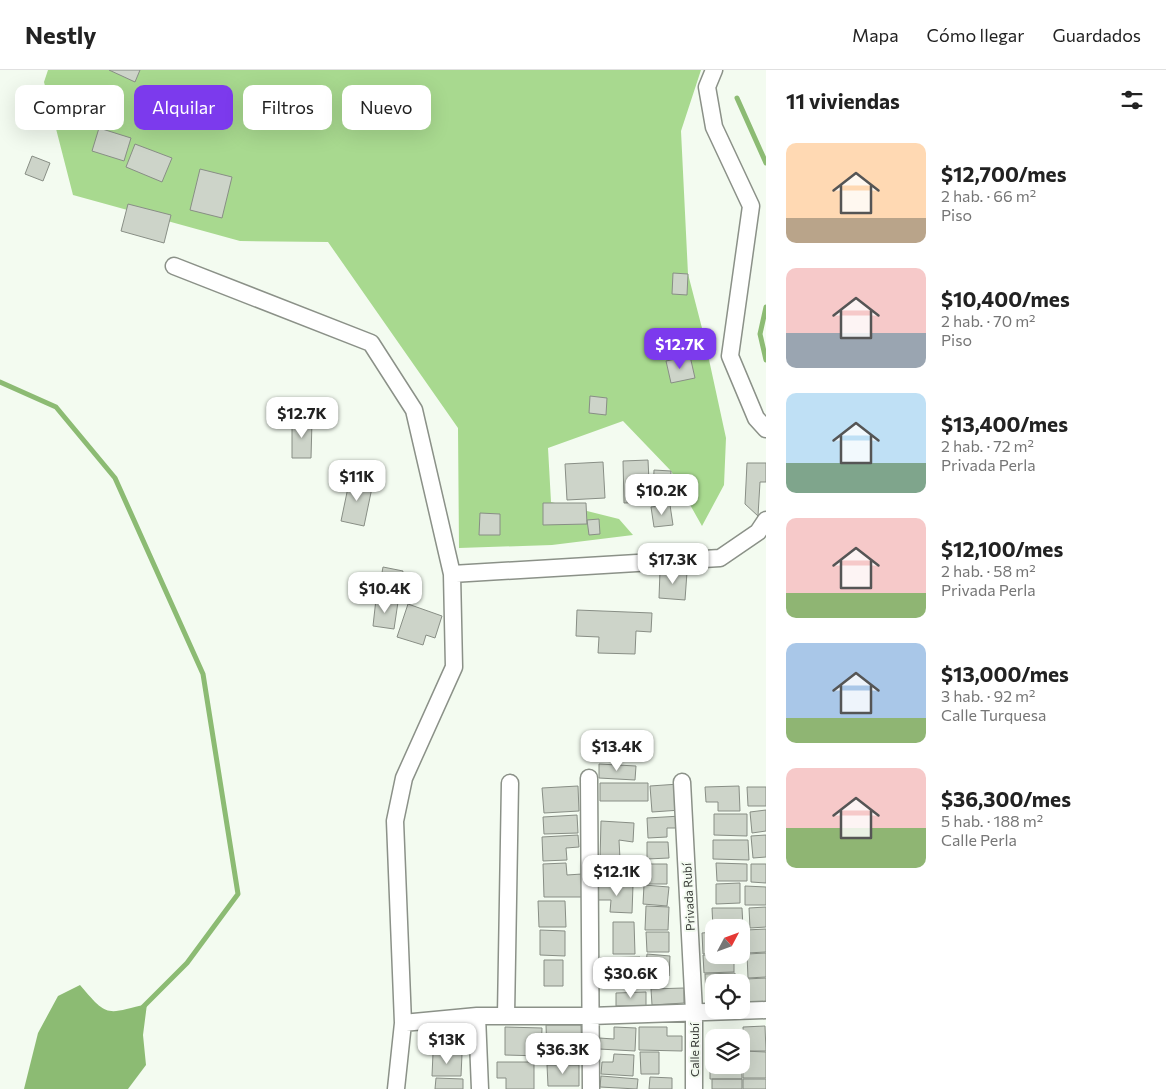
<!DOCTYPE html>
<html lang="es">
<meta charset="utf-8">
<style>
:root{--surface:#fff;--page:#f2f2f2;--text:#222;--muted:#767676;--line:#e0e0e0;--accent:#7c3aed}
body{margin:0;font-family:Commissioner,sans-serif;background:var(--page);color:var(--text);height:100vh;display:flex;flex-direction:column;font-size:19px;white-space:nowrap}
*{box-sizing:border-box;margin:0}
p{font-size:16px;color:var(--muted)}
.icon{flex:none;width:28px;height:28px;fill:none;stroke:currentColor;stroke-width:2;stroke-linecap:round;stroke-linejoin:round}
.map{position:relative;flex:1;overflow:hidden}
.side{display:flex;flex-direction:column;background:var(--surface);width:400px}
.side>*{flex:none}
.top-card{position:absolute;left:15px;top:15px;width:475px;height:45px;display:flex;gap:10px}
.needle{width:32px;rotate:49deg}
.fabs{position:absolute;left:705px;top:849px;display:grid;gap:10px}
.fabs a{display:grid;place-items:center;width:45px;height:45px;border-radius:10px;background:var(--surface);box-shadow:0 5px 20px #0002;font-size:25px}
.price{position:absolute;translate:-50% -42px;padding:0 11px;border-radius:10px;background:#fff;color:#222;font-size:16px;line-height:32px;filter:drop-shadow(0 1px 2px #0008)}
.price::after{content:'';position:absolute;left:50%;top:30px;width:15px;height:11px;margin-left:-8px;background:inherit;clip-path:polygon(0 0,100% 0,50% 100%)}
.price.current{background:var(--accent);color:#fff}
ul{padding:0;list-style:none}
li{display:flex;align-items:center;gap:15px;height:125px;padding:0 20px}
li span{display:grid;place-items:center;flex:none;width:140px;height:100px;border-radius:10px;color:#555}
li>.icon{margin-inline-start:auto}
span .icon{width:60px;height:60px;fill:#fffc;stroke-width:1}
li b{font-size:21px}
h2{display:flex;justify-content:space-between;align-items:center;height:60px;padding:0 20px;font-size:21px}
.chip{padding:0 18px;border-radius:10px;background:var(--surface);box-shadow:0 5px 20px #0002;font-size:18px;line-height:45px}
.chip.current{background:var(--accent);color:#fff}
header{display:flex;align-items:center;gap:30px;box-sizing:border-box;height:70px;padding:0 25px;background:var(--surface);border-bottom:1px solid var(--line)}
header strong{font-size:24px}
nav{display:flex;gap:28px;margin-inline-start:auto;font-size:18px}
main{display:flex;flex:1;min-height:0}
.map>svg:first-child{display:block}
.forest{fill:#a8d98f}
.water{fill:#8cbb73}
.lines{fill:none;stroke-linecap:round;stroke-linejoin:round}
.stream{stroke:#8cbb73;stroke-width:5}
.building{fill:#cdd4c9;stroke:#888e85}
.street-casing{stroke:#8b9188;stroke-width:19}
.street{stroke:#fff;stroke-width:16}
.labels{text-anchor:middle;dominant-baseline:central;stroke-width:4;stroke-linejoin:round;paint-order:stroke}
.street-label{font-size:12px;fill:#3b3e3a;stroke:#f3fbf0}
</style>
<header>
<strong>Nestly</strong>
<nav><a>Mapa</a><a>Cómo llegar</a><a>Guardados</a></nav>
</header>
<main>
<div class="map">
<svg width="766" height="1019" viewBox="0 0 766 1019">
<rect width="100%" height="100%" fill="#f3fbf0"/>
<path class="forest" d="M48 0H701L681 61 688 204 703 262 726 368 724 415 702 456 671 401 623 351 548 378 551 432 619 449 633 465 552 475 459 478 458 358 328 172 240 171 73 125 44 12Z"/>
<path class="water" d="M80 915C108 948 106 944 147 934L143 965 146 995 128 1019H24L38 963 58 926Z"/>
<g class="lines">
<path class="stream" d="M737 28 766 93
M766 237 760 264 766 290
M0 312 56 337 115 408 203 604 238 824 187 893 143 937"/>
</g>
<path class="building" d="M109 0H140L135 12Z
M99 58 131 68 124 91 92 81Z
M135 74 172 88 162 112 126 97Z
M32 86 50 93 43 111 25 104Z
M200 99 232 107 222 148 190 140Z
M128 134 171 145 164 173 121 161Z
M673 203 688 204 687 225 672 224Z
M690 286 695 308 671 313 666 291Z
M590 326 607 328 606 345 589 343Z
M292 350 312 351 311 388H292Z
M648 390 650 432 624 433 623 391Z
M603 392 605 428 567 430 565 394Z
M747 393H766V412H760L758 446 745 434Z
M654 400 671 401 670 425 653 424Z
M350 408 373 413 364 456 341 451Z
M543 433H586L587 454 543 455Z
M670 435 673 455 654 457 651 437Z
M480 443 500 444V465H479Z
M599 449 600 464 589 465 587 450Z
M383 497 403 501 398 529 378 525Z
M660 501 687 502 685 530 659 528Z
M376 529 398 532 394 559 373 556Z
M408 534 442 546 435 568 426 565 423 575 397 567Z
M577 540 652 543 651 562 636 561 635 584 598 583 599 567 576 566Z
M599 694 636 696 635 710 599 708Z
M600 713H648V731H600Z
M679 714 681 740 652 742 650 716Z
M578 716 579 741 544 743 542 718Z
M739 716 740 741H718V732H706L705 717Z
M747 717H766V736H748Z
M766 740V761L752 763 750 742Z
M714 744H747V766L714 765Z
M577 745 578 763 544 764 543 747Z
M681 746 682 758H667V767L648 768 647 748Z
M601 751 634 753 633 772 619 770 620 789 600 790Z
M578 765 579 777 566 778 567 790 543 791 542 767Z
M766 765V787L753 788 751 766Z
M713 770H748L749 790 713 789Z
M647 772H668L669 788 647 789Z
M566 793 567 805 582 804 583 827H544L543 794Z
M716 793 747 794V811H717Z
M643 794H667V814H643Z
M751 794H766V813L751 812Z
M740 813V833L716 834V814Z
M598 814 633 815 632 843 610 842 611 830H597Z
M644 815 669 817 667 836 643 834Z
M745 816 766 817V835H745Z
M538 831H565L566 857H539Z
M646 836 669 837 668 860H645Z
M766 837V857L750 858 749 838Z
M712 838H742L743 858H714L713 859Z
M613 852H634L635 884H613Z
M766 859V882L747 883 746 860Z
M540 860 565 861V886L540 885Z
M646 862H669V882H647Z
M714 862V883L703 884 702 863Z
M766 883V907L748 908 747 884Z
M647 884 670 886 669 906 645 905Z
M703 885H734V902L704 903Z
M640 887 641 913 601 914 600 888Z
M544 890H563V916H544Z
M735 903V912H714V935H706L705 904Z
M766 908V934L748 935 746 909Z
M684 918V933L652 935 651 919Z
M646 922V936H616V923Z
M546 955H581L582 985H547Z
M765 956 766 981H744L743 957Z
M437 957 464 958V981H436Z
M505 957 542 958 541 986 505 985Z
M614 957 636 958 635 981 599 979V968L614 969Z
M639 957H667V966H682V981L639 980Z
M708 967H743V981L741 968H714V981H708Z
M743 981 766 982V1008H743Z
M640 982H659V1004H641Z
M741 982 742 1009H710V990H714V995H741Z
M433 983 462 984 461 1006H432Z
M614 984 634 985 633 1006 601 1004 602 992H613Z
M497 992H534V1019H506V1008H497Z
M547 995H579V1016H548Z
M601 1006 638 1009 637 1019 600 1017Z
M650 1007 672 1008V1019H649Z
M436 1008 463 1009V1019H435Z
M712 1009H742V1019H712Z
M743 1009H766V1019H743Z"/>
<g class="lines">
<defs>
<path id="street" d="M714 0 707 17 714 57 751 136 730 286 756 348 766 359
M174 196 371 273 414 340 452 504 720 488 758 462 766 450
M589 708 591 1019
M682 712 694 942V1019
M506 945 510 713
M477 946 480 1019
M403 953 477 946H590L766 940
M396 1019 403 953 395 751 404 708 454 597 452 504"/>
</defs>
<use href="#street" class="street-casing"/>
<use href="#street" class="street"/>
</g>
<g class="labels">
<g class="street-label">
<text transform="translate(688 827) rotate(-93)">Privada Rubí</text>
<text transform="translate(694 980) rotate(-90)">Calle Rubí</text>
</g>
</g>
</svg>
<div class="fabs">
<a><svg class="needle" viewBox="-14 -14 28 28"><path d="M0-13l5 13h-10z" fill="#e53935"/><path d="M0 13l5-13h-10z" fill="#767676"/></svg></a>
<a><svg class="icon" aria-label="locate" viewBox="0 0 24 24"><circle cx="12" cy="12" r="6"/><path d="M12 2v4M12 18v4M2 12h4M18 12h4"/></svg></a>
<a><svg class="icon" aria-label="layers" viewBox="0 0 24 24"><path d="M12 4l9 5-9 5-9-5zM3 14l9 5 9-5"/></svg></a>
</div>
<b class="price current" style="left:680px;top:300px">$12.7K</b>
<b class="price" style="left:302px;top:369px">$12.7K</b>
<b class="price" style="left:357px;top:432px">$11K</b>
<b class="price" style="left:662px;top:446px">$10.2K</b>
<b class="price" style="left:673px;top:515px">$17.3K</b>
<b class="price" style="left:385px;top:544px">$10.4K</b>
<b class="price" style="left:617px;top:702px">$13.4K</b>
<b class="price" style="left:617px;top:827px">$12.1K</b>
<b class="price" style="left:631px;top:929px">$30.6K</b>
<b class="price" style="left:447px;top:995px">$13K</b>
<b class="price" style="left:563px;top:1005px">$36.3K</b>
<div class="top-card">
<a class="chip">Comprar</a>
<a class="chip current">Alquilar</a>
<a class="chip">Filtros</a>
<a class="chip">Nuevo</a>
</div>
</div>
<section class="side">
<h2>11 viviendas<svg class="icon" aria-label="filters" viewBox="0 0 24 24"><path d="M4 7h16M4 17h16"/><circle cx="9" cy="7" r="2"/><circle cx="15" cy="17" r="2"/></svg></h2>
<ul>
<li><span style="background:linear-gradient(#ffd9b3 75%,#b9a48a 0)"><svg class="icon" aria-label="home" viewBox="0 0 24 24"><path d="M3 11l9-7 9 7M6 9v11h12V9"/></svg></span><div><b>$12,700/mes</b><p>2 hab. · 66 m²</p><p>Piso</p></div></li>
<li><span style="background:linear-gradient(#f6c9c9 65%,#9aa5b1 0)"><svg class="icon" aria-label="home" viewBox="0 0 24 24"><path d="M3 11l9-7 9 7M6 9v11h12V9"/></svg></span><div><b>$10,400/mes</b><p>2 hab. · 70 m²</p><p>Piso</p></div></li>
<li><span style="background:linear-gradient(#bfe0f5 70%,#7fa58c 0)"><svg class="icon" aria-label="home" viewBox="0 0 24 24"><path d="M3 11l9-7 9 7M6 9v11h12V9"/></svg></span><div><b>$13,400/mes</b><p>2 hab. · 72 m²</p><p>Privada Perla</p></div></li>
<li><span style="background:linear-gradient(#f6c9c9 75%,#8fb573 0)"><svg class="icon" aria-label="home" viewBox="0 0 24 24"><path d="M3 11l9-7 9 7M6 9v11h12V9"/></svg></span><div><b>$12,100/mes</b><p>2 hab. · 58 m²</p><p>Privada Perla</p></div></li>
<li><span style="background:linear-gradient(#a9c7e8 75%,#8fb573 0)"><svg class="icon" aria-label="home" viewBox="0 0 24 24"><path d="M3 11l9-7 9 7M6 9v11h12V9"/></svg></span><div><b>$13,000/mes</b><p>3 hab. · 92 m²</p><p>Calle Turquesa</p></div></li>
<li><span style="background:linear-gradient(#f6c9c9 60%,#8fb573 0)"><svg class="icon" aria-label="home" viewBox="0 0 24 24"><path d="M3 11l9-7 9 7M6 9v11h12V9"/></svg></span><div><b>$36,300/mes</b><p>5 hab. · 188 m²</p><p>Calle Perla</p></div></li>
</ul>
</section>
</main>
